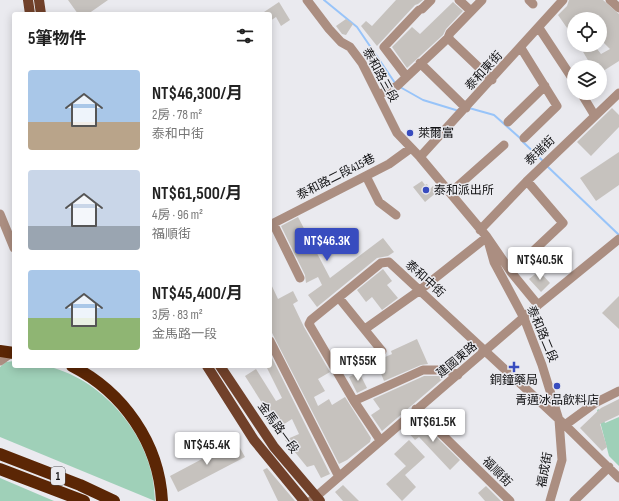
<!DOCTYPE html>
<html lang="zh-TW">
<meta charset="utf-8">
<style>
:root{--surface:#fff;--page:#f2f2f2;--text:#222;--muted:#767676;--accent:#384cbf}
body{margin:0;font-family:"Sofia Sans Condensed","Noto Sans TC",sans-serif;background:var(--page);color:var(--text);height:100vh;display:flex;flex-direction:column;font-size:15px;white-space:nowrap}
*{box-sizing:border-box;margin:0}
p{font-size:13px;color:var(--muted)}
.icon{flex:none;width:22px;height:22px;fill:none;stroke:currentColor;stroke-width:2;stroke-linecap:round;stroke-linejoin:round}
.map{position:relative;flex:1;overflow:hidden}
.sheet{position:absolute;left:12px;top:12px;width:260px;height:356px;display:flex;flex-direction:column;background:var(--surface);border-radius:4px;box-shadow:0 2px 10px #0003}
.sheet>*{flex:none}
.controls{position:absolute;left:567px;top:12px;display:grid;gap:8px}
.controls a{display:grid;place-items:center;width:40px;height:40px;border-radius:50%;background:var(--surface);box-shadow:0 2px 10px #0003;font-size:20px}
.price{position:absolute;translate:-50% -34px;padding:0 9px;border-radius:4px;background:#fff;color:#222;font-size:13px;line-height:26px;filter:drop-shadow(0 1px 2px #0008)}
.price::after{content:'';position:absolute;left:50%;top:24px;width:12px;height:9px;margin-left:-6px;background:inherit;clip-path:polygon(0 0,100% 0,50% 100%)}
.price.current{background:var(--accent);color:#fff}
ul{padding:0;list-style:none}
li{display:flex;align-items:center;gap:12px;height:100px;padding:0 16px}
li span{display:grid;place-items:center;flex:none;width:112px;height:80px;border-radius:4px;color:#555}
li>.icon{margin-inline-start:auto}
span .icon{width:48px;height:48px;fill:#fffc;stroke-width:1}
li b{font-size:17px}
h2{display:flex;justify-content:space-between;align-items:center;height:48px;padding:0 16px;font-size:17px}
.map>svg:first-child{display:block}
.green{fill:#9fd0b8}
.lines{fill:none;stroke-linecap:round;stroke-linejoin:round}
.stream{stroke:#98c4f9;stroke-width:2}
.building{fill:#c6c2be}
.minor{stroke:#ab8e81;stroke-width:9}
.major{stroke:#71412a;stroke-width:10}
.highway{stroke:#5b2605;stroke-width:12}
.poi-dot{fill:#384cbf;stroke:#eaeaef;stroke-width:1.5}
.labels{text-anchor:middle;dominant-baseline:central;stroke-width:3;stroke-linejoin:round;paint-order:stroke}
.shield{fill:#eaeaef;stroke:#515154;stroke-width:1}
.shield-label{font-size:11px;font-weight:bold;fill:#101012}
.street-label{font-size:12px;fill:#101012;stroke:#eaeaef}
.poi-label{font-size:12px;fill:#101012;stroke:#eaeaef;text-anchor:start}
</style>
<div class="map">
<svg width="619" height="501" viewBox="0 0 619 501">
<rect width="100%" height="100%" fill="#eaeaef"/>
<path class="green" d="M14 361V366C27 366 42 364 54 368 110 385 155 443 155 501L0 437V367L6 362Z
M599 409 605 423 619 417V466L609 456 597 410Z
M0 478 54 501H0Z"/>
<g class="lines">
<path class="stream" d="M324 0 357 27 395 83
M400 87 423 100 459 111
M469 108 494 115 520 138
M523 142 543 161
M547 166 619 235"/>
</g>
<path class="building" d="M68 0H108L88 14H78Z
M396 0H423L418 4 415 5 377 46 361 26 366 21 372 26Z
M569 0H603L619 14V61L600 73V67H592L579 45H594L601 54 610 49 600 39V19H574V38L558 15 567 6Z
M279 2 290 20 281 26 276 17 270 21V14H261Z
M453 2 463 11 446 29 443 35 407 68 392 47 412 27 420 34Z
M346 19 353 24 346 35 342 34 336 26Z
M612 108 619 115V127L591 156 577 142Z
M619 152V185L596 201 580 178Z
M422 181 425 185 427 184 430 189 433 186 437 192 425 202 413 187Z
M298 217 330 278 383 238 394 252 388 256 377 258 317 307 308 295 322 285 318 277 306 283 305 275 281 226Z
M383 269 392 281 387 285 398 298 382 310 372 297 366 302 357 290Z
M539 271 550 283 541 292 529 279Z
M270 282 278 299 293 291 298 301 293 304 304 327 330 372 318 379 325 391 314 397 318 406 329 399 332 405 345 397 371 438 370 442 347 460 339 464 270 329Z
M619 296V329L602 313Z
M417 339 428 364 421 365 384 381 376 361 392 354 391 351Z
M270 354 330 474 321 478 314 465 307 467 285 440 299 434 292 419 278 428 245 376 256 369 276 401 282 398 266 366H270Z
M359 372 367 388 357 393 349 377Z
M424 376H446L382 431 371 415 380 409 373 399Z
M619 399V415L600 424 607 447 602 451 580 428 601 408Z
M417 418 460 460 450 470 419 437 415 440 405 429Z
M409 440 425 457 405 475 416 487 402 501 386 484 406 466 394 454Z
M236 441 245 457 178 492 170 476Z
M267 468 295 501H278L263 470Z
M343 485 359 501H343L335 492Z
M486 486 501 501H485L478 493Z"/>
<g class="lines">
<path class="minor" d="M307 0 329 29 341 42 350 47 362 63 397 133 420 157 487 237 511 272 538 305
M459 0 471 11
M529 0 533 4
M610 0 619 8
M422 9 431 0
M539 28 574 81
M448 38 492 80
M521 48 557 106 524 138
M420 63 466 108
M406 76 384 47 419 10
M581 93 595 116
M378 95 397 86 448 38 450 33 482 0
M508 122 545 86
M420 157 563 0
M366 176 379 202 396 215
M450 193 504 145
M0 214 14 248
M273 223 300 278
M270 225 389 164 411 148
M480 230 527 181 619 93
M511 272 563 223 527 181
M339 298 382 351
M365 329 420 290 487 237 494 262 524 318 542 365 559 420 562 460 550 501
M270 341 339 477
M0 361 14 351
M354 401 423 370H447L458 375
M416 409 510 501
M565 425 595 403 619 391
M380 440 354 401 309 324 311 320 381 263 389 262 565 425 619 478
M311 501 538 305 619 239
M574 501 609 467"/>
<path class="major" d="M28 0 30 14
M39 0 41 14
M207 366 254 440 304 501
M220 366 274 447 320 501"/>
<path class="highway" d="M0 351 14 353
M72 366C123 392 159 443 162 501
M0 454 80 485 114 501
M0 469 84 501"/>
</g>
<g class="poi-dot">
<circle cx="410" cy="133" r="4"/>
<circle cx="426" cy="190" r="4"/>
<path d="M512 361h4v4h4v4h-4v4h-4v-4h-4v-4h4z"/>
<circle cx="557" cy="386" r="4"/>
</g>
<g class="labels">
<rect class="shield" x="51" y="467" width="14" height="18" rx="3"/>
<g class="shield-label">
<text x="58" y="476">1</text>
</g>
<g class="street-label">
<text transform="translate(484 71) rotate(-47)">泰和東街</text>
<text transform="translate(380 75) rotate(61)">泰和路三段</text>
<text transform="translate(540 151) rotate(-44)">泰瑞街</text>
<text transform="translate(336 177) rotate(-27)">泰和路二段415巷</text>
<text transform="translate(425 279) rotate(42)">泰和中街</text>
<text transform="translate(542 334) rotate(67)">泰和路二段</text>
<text transform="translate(457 360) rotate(-40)">建國東路</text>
<text transform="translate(278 428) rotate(54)">金馬路一段</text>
<text transform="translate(545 470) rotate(-79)">福成街</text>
<text transform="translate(497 472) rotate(45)">福順街</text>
</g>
<g class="poi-label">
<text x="418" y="133">萊爾富</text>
<text x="434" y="190">泰和派出所</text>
<text x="514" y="380" text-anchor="middle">銅鐘藥局</text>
<text x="557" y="400" text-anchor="middle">青邁冰品飲料店</text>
</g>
</g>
</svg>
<div class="controls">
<a><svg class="icon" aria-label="locate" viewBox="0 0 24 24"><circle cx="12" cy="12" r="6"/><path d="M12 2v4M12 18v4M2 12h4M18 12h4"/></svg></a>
<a><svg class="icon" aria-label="layers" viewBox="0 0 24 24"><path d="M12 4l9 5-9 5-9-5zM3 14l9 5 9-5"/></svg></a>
</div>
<b class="price current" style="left:327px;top:262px">NT$46.3K</b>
<b class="price" style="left:540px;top:281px">NT$40.5K</b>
<b class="price" style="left:358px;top:382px">NT$55K</b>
<b class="price" style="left:433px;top:443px">NT$61.5K</b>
<b class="price" style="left:207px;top:466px">NT$45.4K</b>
<section class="sheet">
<h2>5筆物件<svg class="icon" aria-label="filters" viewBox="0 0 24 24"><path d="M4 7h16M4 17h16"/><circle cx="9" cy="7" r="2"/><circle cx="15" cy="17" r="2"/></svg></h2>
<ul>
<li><span style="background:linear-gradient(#a9c7e8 65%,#b9a48a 0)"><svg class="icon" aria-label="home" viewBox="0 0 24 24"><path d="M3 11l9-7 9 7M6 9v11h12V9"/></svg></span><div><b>NT$46,300/月</b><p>2房 · 78 m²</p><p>泰和中街</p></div></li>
<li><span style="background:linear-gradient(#c9d6e8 70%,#9aa5b1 0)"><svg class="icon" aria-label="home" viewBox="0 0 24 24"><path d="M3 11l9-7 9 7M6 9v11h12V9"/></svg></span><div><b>NT$61,500/月</b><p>4房 · 96 m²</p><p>福順街</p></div></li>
<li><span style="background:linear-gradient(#a9c7e8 60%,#8fb573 0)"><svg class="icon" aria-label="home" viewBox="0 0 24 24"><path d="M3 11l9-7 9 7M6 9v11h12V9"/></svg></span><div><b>NT$45,400/月</b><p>3房 · 83 m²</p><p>金馬路一段</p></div></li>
</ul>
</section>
</div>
